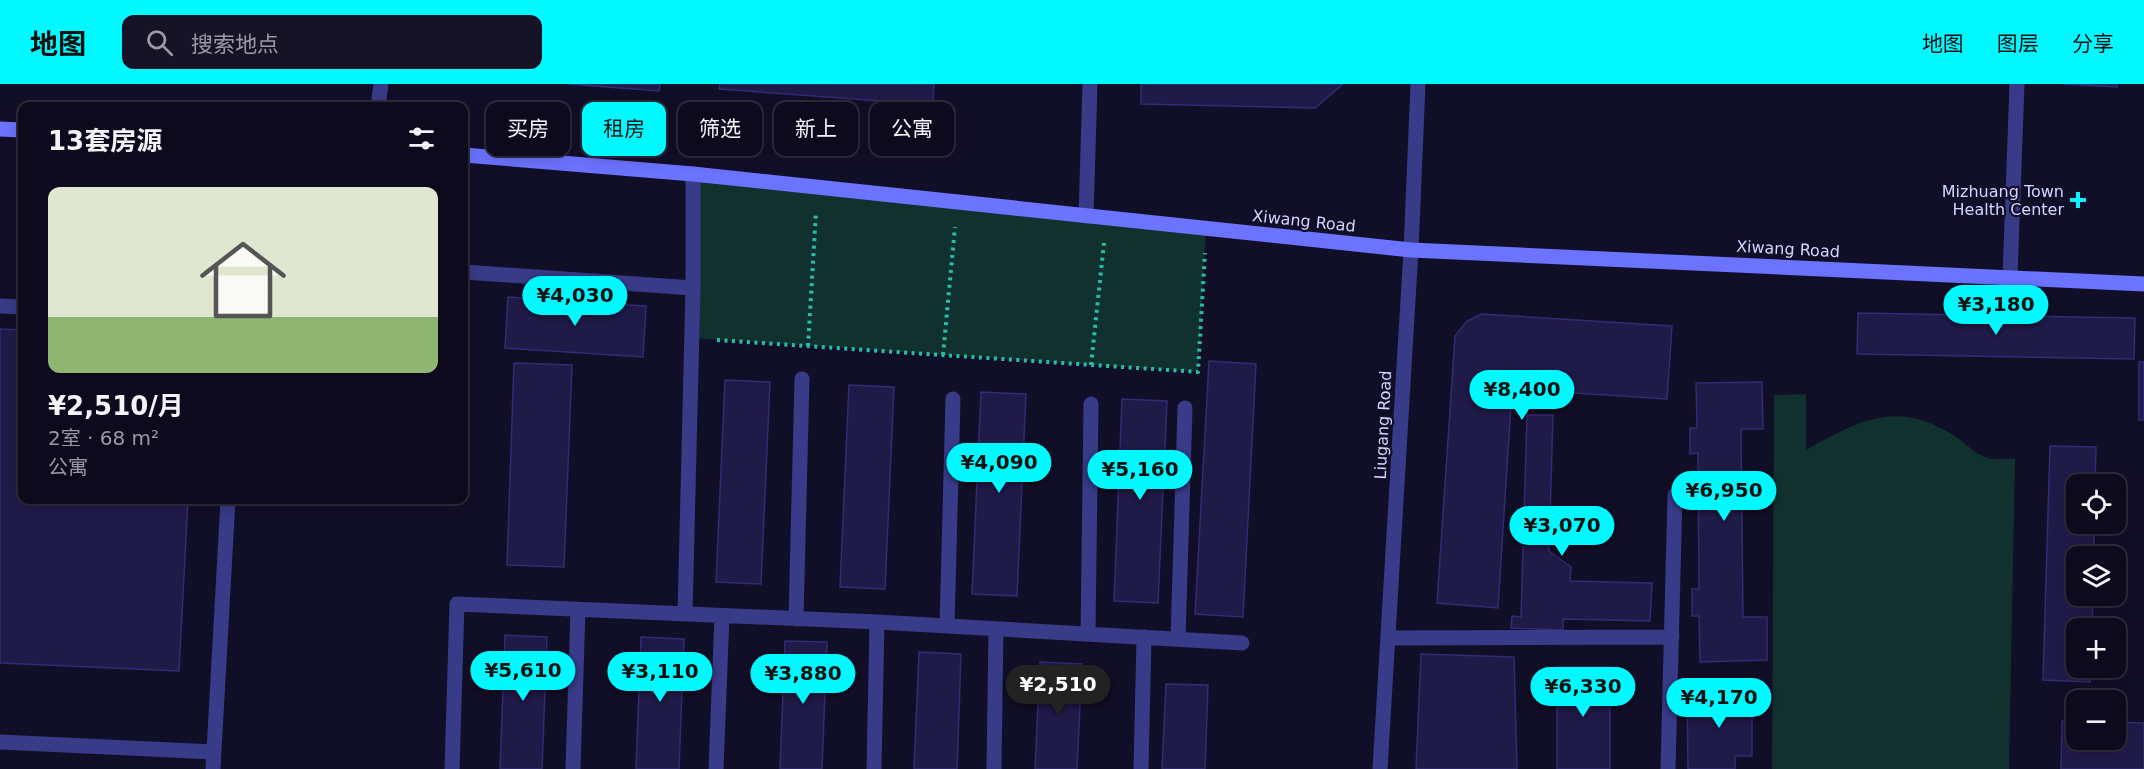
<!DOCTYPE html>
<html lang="zh">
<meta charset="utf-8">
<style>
:root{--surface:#0d0a1d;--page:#161326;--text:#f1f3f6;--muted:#9a9aa4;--line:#2d2b3b;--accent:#00f8ff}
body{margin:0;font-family:"DejaVu Sans","Noto Sans SC",sans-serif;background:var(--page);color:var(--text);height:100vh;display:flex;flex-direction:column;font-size:22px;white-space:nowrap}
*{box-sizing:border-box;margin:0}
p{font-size:20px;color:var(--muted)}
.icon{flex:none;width:33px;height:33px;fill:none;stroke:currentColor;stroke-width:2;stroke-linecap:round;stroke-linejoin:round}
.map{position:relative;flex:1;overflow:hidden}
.sheet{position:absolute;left:18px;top:18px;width:450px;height:402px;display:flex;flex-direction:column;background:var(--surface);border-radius:12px;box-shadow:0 3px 15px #0003,0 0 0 2px var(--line)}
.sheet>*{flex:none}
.guide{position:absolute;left:486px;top:18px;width:570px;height:54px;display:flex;gap:12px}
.tools{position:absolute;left:2066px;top:390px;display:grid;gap:12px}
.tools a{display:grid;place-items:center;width:60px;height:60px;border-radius:12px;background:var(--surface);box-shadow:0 3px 15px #0003,0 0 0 2px var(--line);font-size:30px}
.price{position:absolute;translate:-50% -51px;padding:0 14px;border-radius:21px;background:var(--accent);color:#111;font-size:20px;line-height:39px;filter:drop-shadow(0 2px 3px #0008)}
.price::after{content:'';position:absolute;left:50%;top:36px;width:18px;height:14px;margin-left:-9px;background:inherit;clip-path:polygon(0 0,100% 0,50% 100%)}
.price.current{background:#222;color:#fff}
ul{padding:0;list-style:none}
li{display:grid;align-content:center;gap:12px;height:318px;padding:0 30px}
li span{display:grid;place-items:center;height:186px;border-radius:12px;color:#555}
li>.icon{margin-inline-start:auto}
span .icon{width:108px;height:108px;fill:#fffc;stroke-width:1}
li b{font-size:26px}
h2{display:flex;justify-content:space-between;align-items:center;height:72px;padding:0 30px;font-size:26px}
.chip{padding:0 21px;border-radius:12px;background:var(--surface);box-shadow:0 3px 15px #0003,0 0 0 2px var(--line);font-size:21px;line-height:54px}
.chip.current{background:var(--accent);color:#111}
header{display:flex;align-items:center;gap:36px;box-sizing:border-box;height:84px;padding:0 30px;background:var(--accent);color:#111}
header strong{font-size:28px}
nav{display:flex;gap:33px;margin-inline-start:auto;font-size:21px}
.search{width:420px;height:54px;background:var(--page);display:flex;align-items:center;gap:15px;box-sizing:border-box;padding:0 21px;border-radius:12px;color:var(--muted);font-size:22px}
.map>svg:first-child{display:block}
.green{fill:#11312e}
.building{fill:#201a49;stroke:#342b75;stroke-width:1.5}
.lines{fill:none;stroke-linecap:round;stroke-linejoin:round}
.path{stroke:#2bbca9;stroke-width:4;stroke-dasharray:3 4.5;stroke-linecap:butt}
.lane{stroke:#383b87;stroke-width:15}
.street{stroke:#383b87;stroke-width:15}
.secondary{stroke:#6b73ff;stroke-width:15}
.poi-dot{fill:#00f8ff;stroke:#110e27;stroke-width:2}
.labels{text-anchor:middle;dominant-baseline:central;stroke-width:4.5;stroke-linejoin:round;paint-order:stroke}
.poi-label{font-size:16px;fill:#d6d4ff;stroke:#110e27;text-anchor:end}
.street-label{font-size:16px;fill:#d6d4ff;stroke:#110e27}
</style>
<header>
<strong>地图</strong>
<div class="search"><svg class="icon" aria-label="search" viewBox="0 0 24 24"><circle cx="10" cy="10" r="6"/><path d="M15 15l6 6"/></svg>搜索地点</div>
<nav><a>地图</a><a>图层</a><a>分享</a></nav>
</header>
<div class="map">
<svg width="2144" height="685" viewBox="0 0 2144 685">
<rect width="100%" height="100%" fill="#110e27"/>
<path class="green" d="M693 90 1206 145 1198 288 692 254Z
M1806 310V366C1858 337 1896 315 1953 351 1963 357 1972 367 1983 372 1991 377 2006 374 2015 375L2009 685H1772L1774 311Z"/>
<path class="building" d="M568 0H660L659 7Z
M720 0H934L933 21 719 5Z
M1141 0H1343L1315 24 1141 20Z
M2063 0H2117V3Z
M570 210 589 211V219L646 222 643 273 505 264 508 213 569 217Z
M1858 229 2135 234 2134 275 1857 270Z
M1482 230 1672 242 1667 315 1512 305 1498 524 1437 519 1455 252 1467 237Z
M0 245 22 246V416H188L179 587 0 579Z
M1209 277 1256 280 1243 533 1195 530Z
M2139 278H2144V336H2139Z
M514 279 572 281 564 483 507 481Z
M725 296 770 298 761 500 716 498Z
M1762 298 1763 345H1741L1743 533H1767V576L1700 578 1699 532H1692V505H1699L1698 369 1690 370V344H1697L1696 299Z
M849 301 894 303 885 505 840 503Z
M981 308 1026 310 1017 512 972 510Z
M1122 315 1167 317 1158 519 1114 517Z
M1527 331H1553L1549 467 1571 483 1570 497 1652 499 1650 537 1563 535V546L1511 544 1512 532 1521 533Z
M2050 362 2096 363 2095 400H2076V440H2094V472H2076V512H2093L2092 544H2076V584H2091L2090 598 2043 596Z
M505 551 547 553 542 685H500Z
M641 553 684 555 679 685H636Z
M785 557 827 558 822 685H780Z
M919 568 961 570 957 685H914Z
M1421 570 1514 573 1517 685H1416Z
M1040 578 1082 580 1077 685H1035Z
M1557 583H1610V685H1557Z
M1166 600 1208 601 1205 685H1162Z
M1687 609H1752V672H1735V685H1688Z
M2062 637 2076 638V656H2115V638L2144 639V685H2061Z"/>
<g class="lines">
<path class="path" d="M717 256 1198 288 1205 169
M808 262 816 128
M943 271 955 143
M1091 281 1104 159"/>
<path class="lane" d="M378 22 381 0
M1086 132 1090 0
M464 188 693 204
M2010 193 2017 0
M0 222 22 223
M685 530 693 204V90
M796 535 802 295
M947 542 953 315
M1088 550 1091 320
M1178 555 1185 324
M0 658 214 668
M213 685 228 416
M452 685 457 520 877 538 1242 559
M573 685 578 525
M716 685 722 532
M874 685 877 538
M994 685 996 545
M1141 685 1144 553"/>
<path class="street" d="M1388 554 1672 553
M1380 685 1411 166 1418 0
M1668 685 1675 411"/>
<path class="secondary" d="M0 45 22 46
M464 71 693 90 1411 166 2144 200"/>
</g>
<path class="poi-dot" d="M2075 107h6v6h6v6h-6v6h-6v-6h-6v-6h6z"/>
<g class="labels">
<g class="poi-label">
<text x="2064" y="107">Mizhuang Town<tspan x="2064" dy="18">Health Center</tspan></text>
</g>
<g class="street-label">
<text transform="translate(1304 137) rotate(6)">Xiwang Road</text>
<text transform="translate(1788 165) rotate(3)">Xiwang Road</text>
<text transform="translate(1383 341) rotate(-87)">Liugang Road</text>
</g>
</g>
</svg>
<div class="tools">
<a><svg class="icon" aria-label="locate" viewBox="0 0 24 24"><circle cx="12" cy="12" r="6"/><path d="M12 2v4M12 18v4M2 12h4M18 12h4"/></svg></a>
<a><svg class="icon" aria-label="layers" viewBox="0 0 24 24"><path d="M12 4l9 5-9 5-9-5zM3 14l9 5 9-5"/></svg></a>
<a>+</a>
<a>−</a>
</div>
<b class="price" style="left:575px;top:243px">¥4,030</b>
<b class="price" style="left:1996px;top:252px">¥3,180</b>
<b class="price" style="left:1522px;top:337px">¥8,400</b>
<b class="price" style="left:999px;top:410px">¥4,090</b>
<b class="price" style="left:1140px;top:417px">¥5,160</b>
<b class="price" style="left:1724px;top:438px">¥6,950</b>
<b class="price" style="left:1562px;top:473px">¥3,070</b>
<b class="price" style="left:523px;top:618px">¥5,610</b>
<b class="price" style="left:660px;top:619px">¥3,110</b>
<b class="price" style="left:803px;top:621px">¥3,880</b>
<b class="price current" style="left:1058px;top:632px">¥2,510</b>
<b class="price" style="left:1583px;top:634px">¥6,330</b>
<b class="price" style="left:1719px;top:645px">¥4,170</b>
<div class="guide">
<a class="chip">买房</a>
<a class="chip current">租房</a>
<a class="chip">筛选</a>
<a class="chip">新上</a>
<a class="chip">公寓</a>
</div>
<section class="sheet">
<h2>13套房源<svg class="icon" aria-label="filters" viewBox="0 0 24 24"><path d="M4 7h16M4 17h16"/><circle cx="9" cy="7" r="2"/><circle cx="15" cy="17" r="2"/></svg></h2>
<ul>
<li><span style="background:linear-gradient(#dfe7d0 70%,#8fb573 0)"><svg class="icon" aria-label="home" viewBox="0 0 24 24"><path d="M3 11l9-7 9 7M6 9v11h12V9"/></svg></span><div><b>¥2,510/月</b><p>2室 · 68 m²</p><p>公寓</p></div></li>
</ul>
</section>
</div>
